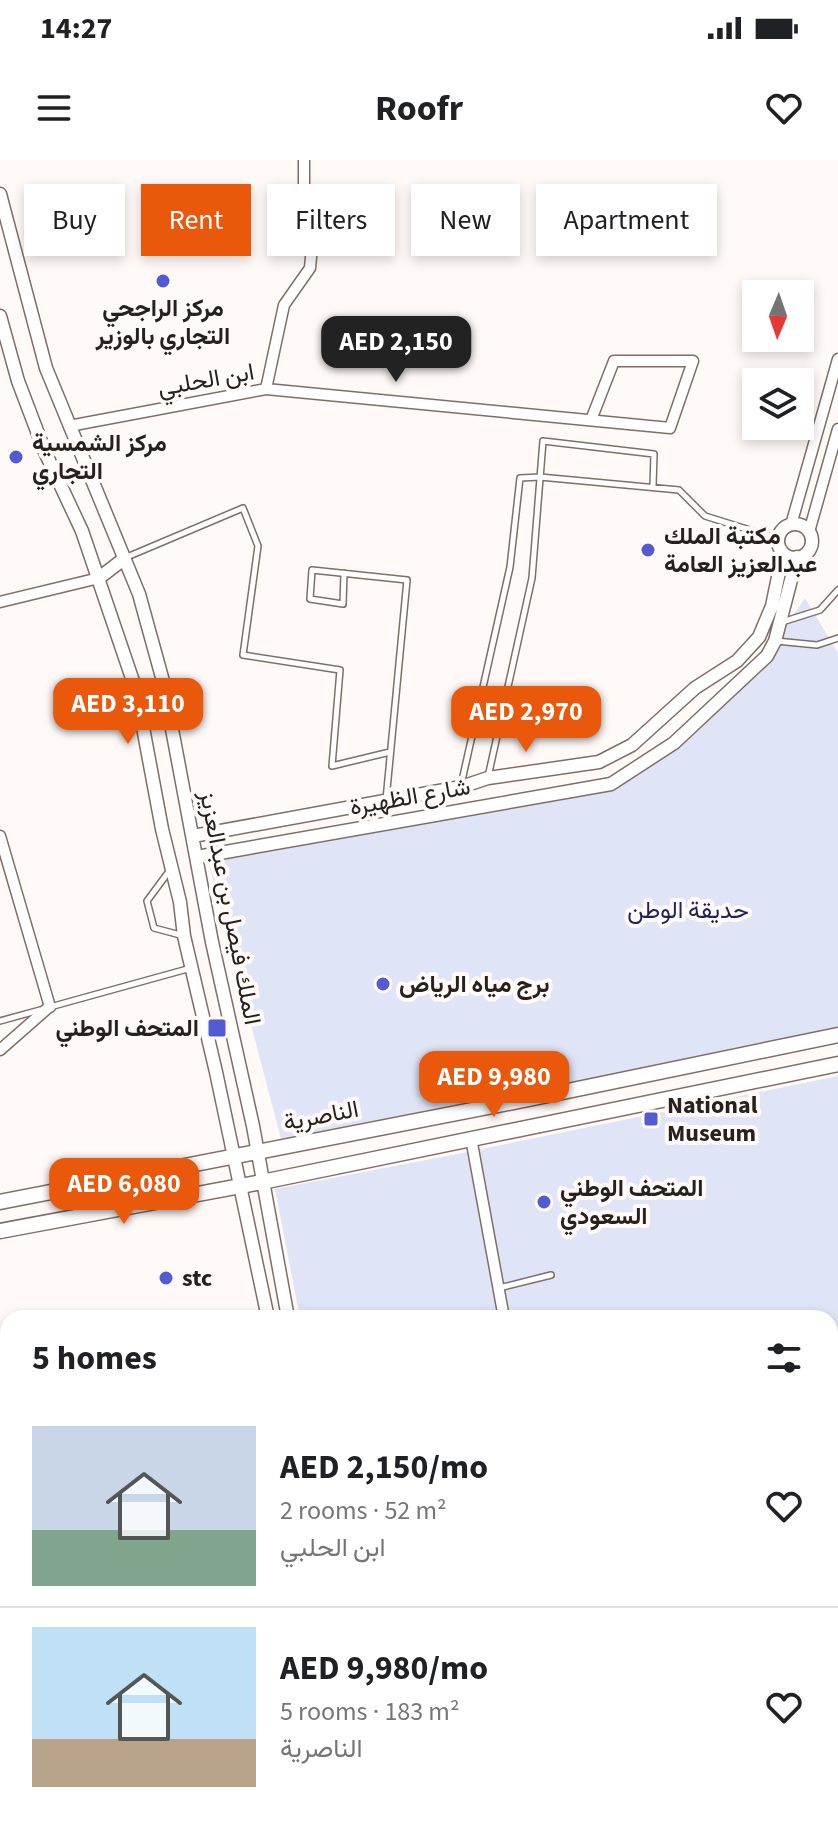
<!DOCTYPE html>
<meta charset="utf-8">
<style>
:root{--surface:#fff;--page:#f2f2f2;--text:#202124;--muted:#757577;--line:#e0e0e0;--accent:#ea580c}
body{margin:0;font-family:"Source Sans 3",Vazirmatn,sans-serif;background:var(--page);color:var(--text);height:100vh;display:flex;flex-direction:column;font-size:30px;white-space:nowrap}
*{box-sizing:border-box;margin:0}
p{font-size:26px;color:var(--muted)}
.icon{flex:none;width:44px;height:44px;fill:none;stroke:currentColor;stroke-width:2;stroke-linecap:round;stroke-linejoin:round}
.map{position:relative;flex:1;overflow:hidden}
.sheet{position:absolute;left:0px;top:1150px;width:838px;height:514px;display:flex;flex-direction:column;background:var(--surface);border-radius:24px 24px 0 0;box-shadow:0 4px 12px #0003}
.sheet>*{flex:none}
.guide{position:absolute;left:24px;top:24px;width:790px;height:72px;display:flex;gap:16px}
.needle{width:52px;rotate:182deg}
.fabs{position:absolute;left:742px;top:120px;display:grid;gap:16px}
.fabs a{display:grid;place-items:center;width:72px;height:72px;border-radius:0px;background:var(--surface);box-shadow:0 4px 12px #0003;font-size:40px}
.price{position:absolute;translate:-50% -68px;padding:0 18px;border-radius:16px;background:var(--accent);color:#fff;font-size:26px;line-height:52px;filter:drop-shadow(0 2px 4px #0008)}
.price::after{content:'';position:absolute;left:50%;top:48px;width:24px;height:18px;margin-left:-12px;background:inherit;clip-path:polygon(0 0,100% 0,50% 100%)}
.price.active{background:#222;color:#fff}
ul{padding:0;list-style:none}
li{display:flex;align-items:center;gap:24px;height:200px;padding:0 32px}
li+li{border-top:2px solid var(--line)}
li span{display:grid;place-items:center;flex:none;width:224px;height:160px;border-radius:0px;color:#555}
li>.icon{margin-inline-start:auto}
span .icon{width:96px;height:96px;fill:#fffc;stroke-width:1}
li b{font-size:34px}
h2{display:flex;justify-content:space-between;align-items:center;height:96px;padding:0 32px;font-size:34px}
.tag{padding:0 28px;border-radius:0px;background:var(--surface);box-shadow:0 4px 12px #0003;font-size:28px;line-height:72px}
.tag.active{background:var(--accent);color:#fff}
.status{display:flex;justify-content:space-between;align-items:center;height:56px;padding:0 40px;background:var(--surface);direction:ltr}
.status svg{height:22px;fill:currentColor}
header{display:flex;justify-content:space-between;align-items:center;height:104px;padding:0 32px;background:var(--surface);font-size:36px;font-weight:700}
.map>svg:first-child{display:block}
.green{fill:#e0e4f7}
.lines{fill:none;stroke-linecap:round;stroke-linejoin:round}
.service-casing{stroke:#826d65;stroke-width:8}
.minor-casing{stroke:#826d65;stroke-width:13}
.tertiary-casing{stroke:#826d65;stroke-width:15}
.secondary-casing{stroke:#826d65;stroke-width:17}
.primary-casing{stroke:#b08c7e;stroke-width:19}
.service{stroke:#fff;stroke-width:5}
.minor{stroke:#fff;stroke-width:10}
.tertiary{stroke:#fff;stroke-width:12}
.secondary{stroke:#fff;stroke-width:14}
.primary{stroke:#fcddd1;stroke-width:16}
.poi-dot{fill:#525bd2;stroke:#fffaf8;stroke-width:3}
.labels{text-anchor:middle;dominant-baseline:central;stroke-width:8;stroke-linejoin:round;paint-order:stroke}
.poi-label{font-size:24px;font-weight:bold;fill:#28201c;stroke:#fffaf8;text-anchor:start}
.street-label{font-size:24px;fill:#28201c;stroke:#fffaf8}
.park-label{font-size:24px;fill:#1e225b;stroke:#fffaf8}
</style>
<div class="status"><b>14:27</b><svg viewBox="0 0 49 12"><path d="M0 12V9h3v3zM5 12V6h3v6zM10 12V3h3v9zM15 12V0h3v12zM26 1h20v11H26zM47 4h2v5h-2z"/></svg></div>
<header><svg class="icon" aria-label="menu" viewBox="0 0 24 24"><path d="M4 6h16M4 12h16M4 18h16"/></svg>Roofr<svg class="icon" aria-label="heart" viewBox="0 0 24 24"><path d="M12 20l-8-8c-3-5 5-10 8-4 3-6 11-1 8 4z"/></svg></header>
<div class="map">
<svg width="838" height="1663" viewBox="0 0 838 1663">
<rect width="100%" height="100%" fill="#fffaf8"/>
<path class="green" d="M805 438 838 493V872L529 937 281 979 207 697 611 622 674 581 767 493Z
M838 916V1663H545L543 1656H830V1158H300L275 1029 462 993Z
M397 1656H530L532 1663H398Z"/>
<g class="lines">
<defs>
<path id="service" d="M127 397 243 348 258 386 243 495 340 510 332 606 390 592
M344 413 343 444 310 439 312 410 407 420 386 640
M782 462 820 450 838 430
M776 481 817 485 838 478
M488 617 532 418 543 281 654 294 653 326
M461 625 510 407 520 318 540 317 679 330 705 356 779 379
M170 710 147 741 154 768 184 776
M50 847 191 808
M0 861 40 850
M499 1128 551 1115
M538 1656 540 1663"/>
<path id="minor" d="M266 229 284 145 310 108 313 76 304 53V0
M69 266 266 229 670 268 693 201H614L591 260
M791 365 838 199
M809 372 838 269
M0 442 99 418
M0 676 50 847
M0 890 49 847
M471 978 504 1158
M145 1663 177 1656"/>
<path id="tertiary" d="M0 34 46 208 139 434 163 521 212 782 253 966 288 1158
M0 156 18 221 45 292 82 371 136 530 162 669 180 742 184 776 216 912 268 1158
M778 381a17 17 0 1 1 34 0a17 17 0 1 1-34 0Z
M99 418 125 398
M193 676 461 627 488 618 599 602 632 585 695 528 737 501 759 477 772 446 783 393
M197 697 611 624 674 583 767 496 775 481 797 397
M369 1656 370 1663
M387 1656 388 1663"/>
<path id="secondary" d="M0 1042 529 939 838 875
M0 1071 262 1022 838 904"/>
<path id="primary" d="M0 1516 8 1536
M0 1636 7 1663
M41 1656 42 1663"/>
</defs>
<use href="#service" class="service-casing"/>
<use href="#minor" class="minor-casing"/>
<use href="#tertiary" class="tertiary-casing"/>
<use href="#secondary" class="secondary-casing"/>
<use href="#primary" class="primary-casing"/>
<use href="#service" class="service"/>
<use href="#minor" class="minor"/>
<use href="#tertiary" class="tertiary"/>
<use href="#secondary" class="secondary"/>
<use href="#primary" class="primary"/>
</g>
<g class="poi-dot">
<circle cx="163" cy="121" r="8"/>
<circle cx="16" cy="297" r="8"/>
<circle cx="648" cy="390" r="8"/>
<circle cx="383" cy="824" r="8"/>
<rect x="207" y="858" width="20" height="20" rx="4"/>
<rect x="643" y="951" width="16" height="16" rx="4"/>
<circle cx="544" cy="1042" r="8"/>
<circle cx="166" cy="1118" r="8"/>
</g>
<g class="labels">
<g class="poi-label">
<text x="163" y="148" text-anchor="middle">مركز الراجحي<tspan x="163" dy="28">التجاري بالوزير</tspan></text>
<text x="32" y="283">مركز الشمسية<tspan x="32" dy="28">التجاري</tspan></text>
<text x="664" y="376">مكتبة الملك<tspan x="664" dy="28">عبدالعزيز العامة</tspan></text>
<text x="399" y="824">برج مياه الرياض</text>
<text x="199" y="868" text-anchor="end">المتحف الوطني</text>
<text x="667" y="945">National<tspan x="667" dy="28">Museum</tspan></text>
<text x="560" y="1028">المتحف الوطني<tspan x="560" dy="28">السعودي</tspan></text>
<text x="182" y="1118">stc</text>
</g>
<g class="street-label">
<text transform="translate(206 220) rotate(-10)">ابن الحلبي</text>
<text transform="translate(410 637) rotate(-10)">شارع الظهيرة</text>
<text transform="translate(230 748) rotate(79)">الملك فيصل بن عبدالعزيز</text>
<text transform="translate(321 956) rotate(-11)">الناصرية</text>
</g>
<g class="park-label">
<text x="688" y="750">حديقة الوطن</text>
</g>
</g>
</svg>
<div class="fabs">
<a><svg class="needle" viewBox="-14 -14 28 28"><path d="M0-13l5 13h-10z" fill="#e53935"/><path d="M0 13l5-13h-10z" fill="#757577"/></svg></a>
<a><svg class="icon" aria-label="layers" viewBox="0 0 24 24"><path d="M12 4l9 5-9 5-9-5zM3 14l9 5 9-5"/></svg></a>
</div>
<b class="price active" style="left:396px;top:224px">AED 2,150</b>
<b class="price" style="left:128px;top:586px">AED 3,110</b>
<b class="price" style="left:526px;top:594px">AED 2,970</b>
<b class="price" style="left:494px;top:959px">AED 9,980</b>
<b class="price" style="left:124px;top:1066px">AED 6,080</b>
<div class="guide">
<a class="tag">Buy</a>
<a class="tag active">Rent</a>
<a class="tag">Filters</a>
<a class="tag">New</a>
<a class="tag">Apartment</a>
</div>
<section class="sheet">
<h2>5 homes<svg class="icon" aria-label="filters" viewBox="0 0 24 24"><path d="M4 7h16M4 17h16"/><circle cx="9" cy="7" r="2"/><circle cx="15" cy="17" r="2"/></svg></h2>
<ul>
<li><span style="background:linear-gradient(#c9d6e8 65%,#7fa58c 0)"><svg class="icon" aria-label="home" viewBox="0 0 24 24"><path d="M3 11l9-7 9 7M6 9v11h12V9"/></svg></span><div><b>AED 2,150/mo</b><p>2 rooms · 52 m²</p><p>ابن الحلبي</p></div><svg class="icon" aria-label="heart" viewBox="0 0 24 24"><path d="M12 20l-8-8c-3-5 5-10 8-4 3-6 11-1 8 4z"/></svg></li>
<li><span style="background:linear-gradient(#bfe0f5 70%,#b9a48a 0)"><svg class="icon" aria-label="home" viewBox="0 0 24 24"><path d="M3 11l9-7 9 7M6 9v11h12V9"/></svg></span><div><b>AED 9,980/mo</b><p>5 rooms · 183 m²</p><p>الناصرية</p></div><svg class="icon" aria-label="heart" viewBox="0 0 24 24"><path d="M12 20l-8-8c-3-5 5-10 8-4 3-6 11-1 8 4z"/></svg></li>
</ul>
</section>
</div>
